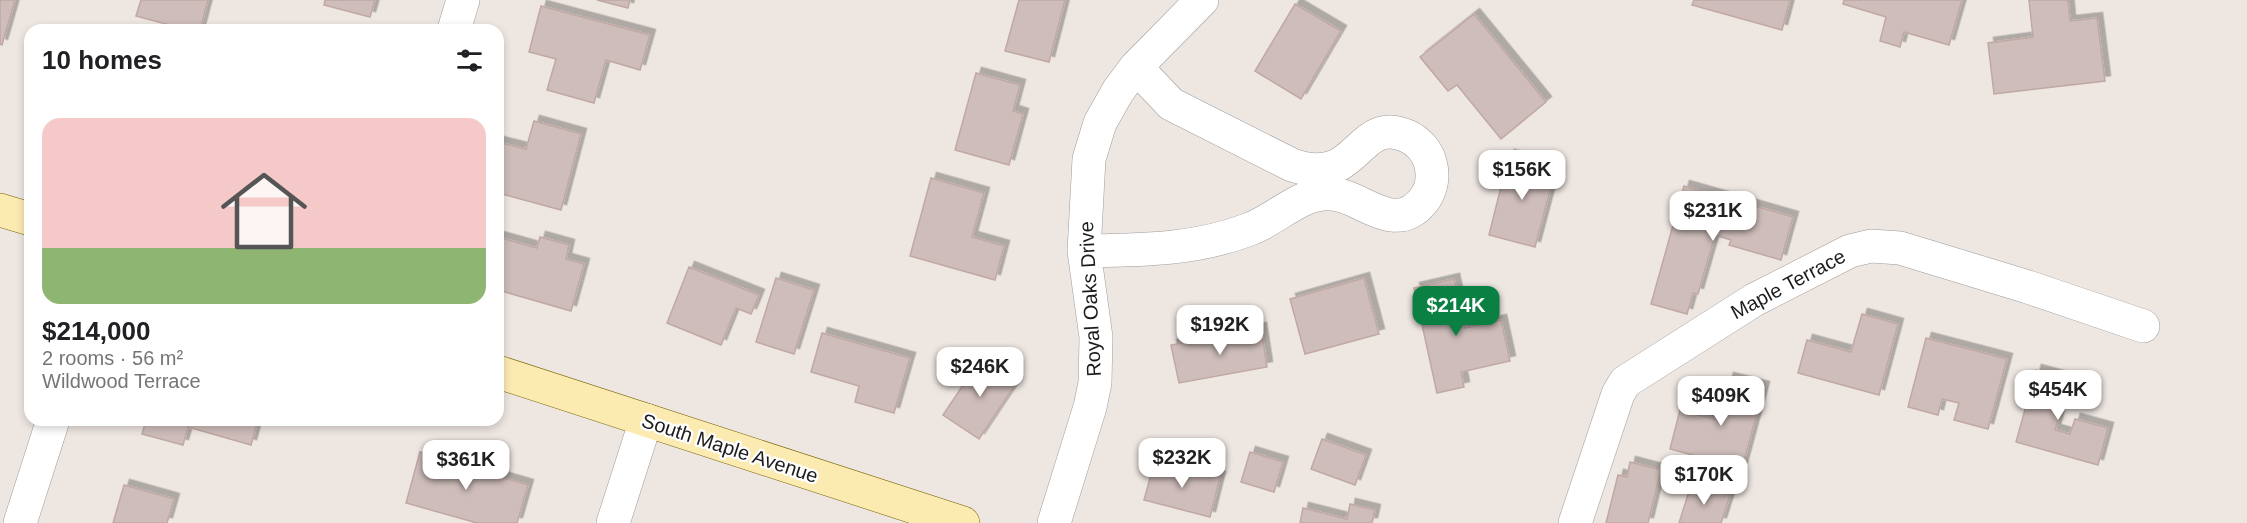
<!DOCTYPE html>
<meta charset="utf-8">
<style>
:root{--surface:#fff;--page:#f6f6f6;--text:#202124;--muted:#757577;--accent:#0b8043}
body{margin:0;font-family:Helvetica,sans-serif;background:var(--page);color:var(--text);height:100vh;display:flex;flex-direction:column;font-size:22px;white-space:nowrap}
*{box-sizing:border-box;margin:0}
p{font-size:20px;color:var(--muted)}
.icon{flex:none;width:33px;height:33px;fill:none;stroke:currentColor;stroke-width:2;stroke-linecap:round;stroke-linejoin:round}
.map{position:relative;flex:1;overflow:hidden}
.drawer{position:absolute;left:24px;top:24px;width:480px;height:402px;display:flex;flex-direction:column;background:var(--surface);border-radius:18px;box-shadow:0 3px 9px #0003}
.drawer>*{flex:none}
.price{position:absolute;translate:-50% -51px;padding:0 14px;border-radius:12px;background:#fff;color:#222;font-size:20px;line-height:39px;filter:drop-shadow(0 2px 3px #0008)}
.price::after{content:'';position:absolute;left:50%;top:36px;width:18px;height:14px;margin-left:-9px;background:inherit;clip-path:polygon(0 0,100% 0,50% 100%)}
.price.selected{background:var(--accent);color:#fff}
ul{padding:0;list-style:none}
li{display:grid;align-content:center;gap:12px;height:318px;padding:0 18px}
li span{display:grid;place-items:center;height:186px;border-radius:18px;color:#555}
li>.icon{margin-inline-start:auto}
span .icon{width:108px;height:108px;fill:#fffc;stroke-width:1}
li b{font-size:26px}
h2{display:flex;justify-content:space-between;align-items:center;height:72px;padding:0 18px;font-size:26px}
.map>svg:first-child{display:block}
.building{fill:#cebdba;stroke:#c0a8a3;stroke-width:1.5;filter:url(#shadow)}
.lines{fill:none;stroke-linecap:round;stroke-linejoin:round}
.minor-casing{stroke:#9d9d9d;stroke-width:34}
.secondary-casing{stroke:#756200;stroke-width:34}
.minor{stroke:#fff;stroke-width:33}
.secondary{stroke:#fcebb1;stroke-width:33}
.labels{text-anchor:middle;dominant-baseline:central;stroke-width:4.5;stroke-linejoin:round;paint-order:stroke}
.street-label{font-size:20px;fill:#1c1c1c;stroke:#fff}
</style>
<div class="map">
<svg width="2247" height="523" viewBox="0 0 2247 523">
<defs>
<filter id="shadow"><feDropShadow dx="5.5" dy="-5.5" stdDeviation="0" flood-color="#0004"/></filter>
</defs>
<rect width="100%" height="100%" fill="#eee6e1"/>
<path class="building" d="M0 0H15L2 45 0 44Z
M141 0H208L200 30H188L136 16Z
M325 0H375L370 17 324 5Z
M597 0H630L628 8Z
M1019 0H1065L1049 62 1005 51Z
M1694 0H1790L1782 30 1692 5Z
M1844 0H1962L1949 45 1904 32 1900 47 1880 41 1886 17 1843 4Z
M2029 0H2068L2070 21 2097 18 2105 81 1994 94 1988 43 2033 37Z
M1295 4 1341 31 1301 99 1255 71Z
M541 6 650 35 640 70 606 60 594 103 547 90 556 59 529 52Z
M1474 14 1546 102 1501 139 1457 85 1448 91 1420 57Z
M976 73 1020 85 1013 111 1023 114 1009 165 955 150Z
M534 121 581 134 561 210 498 193V142L526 149Z
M1509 155 1556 168 1535 247 1489 235Z
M931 178 984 193 972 237 1004 246 995 280 910 256Z
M1684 186 1793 217 1781 260 1729 245 1731 240 1715 235 1698 294 1693 293 1687 314 1651 304Z
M498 237 537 248 540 237 569 245 566 259 584 264 571 311 498 290Z
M689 267 759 295 751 314 736 308 721 345 667 323Z
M776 278 814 290 794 354 756 342Z
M1364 278 1379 334 1305 354 1290 299Z
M1454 279 1465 328 1501 320 1510 361 1461 372 1464 387 1437 393 1414 288Z
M1862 314 1898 324 1879 395 1798 373 1807 340 1851 352Z
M1261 328 1267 367 1179 383 1171 345Z
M822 333 910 358 894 413 855 402 859 386 811 372Z
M1926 338 2007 359 1988 429 1954 420 1959 403 1942 399 1938 415 1908 407Z
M981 358 1017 382 979 439 943 415Z
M2036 370 2080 382 2074 403 2063 400 2055 430 2070 434 2075 419 2108 428 2098 465 2016 442Z
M1728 378 1764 387 1742 468 1670 449 1680 410 1717 420Z
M146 420H258L251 445 188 427 183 445 142 434Z
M1322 439 1366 455 1355 485 1311 469Z
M420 452 461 463 463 456 493 465 490 474 528 485 517 523H477L406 503Z
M1250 452 1283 462 1274 492 1241 482Z
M1155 460 1220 477 1210 517 1144 500Z
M1630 462 1661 470 1648 523H1606L1618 475 1627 477Z
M1692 482 1730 495 1721 523H1679Z
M124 485 174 499 167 523H113Z
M1350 504 1375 510 1372 523H1300L1303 508 1347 519Z"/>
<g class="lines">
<defs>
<path id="minor" d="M454 30 463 0
M1084 251C1141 250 1196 250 1250 229 1274 220 1298 196 1323 194 1358 189 1392 239 1423 201 1432 190 1434 175 1430 162 1427 151 1418 141 1407 136 1371 120 1361 155 1336 166 1321 172 1306 170 1292 165L1171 104 1136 67
M20 523 53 420
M613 523 646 420
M1054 523 1090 407 1095 383 1096 337 1084 251 1089 159 1100 123 1118 91 1136 67 1202 0
M1575 523 1618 394 1625 382 1754 300 1850 251 1871 246 1900 248 2028 287 2143 326"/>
<path id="secondary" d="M0 210 30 219
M498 372 963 523"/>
</defs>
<use href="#minor" class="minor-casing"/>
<use href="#secondary" class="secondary-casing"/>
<use href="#minor" class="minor"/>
<use href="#secondary" class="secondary"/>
</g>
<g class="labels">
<g class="street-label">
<text transform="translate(1788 284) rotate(-28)">Maple Terrace</text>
<text transform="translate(1090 299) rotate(-93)">Royal Oaks Drive</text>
<text transform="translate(730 448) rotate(18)">South Maple Avenue</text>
</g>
</g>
</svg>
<b class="price" style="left:1522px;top:201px">$156K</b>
<b class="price" style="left:1713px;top:242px">$231K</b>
<b class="price selected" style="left:1456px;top:337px">$214K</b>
<b class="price" style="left:1220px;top:356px">$192K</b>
<b class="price" style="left:980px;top:398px">$246K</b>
<b class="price" style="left:2058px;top:421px">$454K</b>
<b class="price" style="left:1721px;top:427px">$409K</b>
<b class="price" style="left:1182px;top:489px">$232K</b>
<b class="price" style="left:466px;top:491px">$361K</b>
<b class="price" style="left:1704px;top:506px">$170K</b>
<section class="drawer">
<h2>10 homes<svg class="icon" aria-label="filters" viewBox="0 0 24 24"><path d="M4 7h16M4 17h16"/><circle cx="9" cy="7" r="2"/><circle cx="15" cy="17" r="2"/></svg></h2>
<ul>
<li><span style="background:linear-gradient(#f6c9c9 70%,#8fb573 0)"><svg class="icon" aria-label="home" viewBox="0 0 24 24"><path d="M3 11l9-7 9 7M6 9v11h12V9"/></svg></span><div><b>$214,000</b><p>2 rooms · 56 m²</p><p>Wildwood Terrace</p></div></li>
</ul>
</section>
</div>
